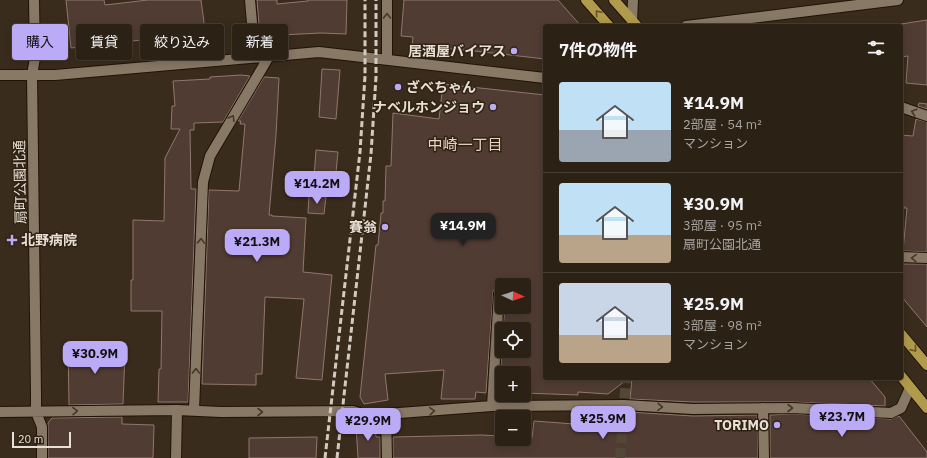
<!DOCTYPE html>
<html lang="ja">
<meta charset="utf-8">
<style>
:root{--surface:#2c2115;--page:#382e22;--text:#f1f3f6;--muted:#a6a3a0;--line:#483e34;--accent:#bbaaf6}
body{margin:0;font-family:"IBM Plex Sans","Noto Sans JP",sans-serif;background:var(--page);color:var(--text);height:100vh;display:flex;flex-direction:column;font-size:15px;white-space:nowrap}
*{box-sizing:border-box;margin:0}
p{font-size:13px;color:var(--muted)}
.icon{flex:none;width:22px;height:22px;fill:none;stroke:currentColor;stroke-width:2;stroke-linecap:round;stroke-linejoin:round}
.map{position:relative;flex:1;overflow:hidden}
.drawer{position:absolute;left:543px;top:24px;width:360px;height:356px;display:flex;flex-direction:column;background:var(--surface);border-radius:4px;box-shadow:0 2px 10px #0003,0 0 0 1px var(--line)}
.drawer>*{flex:none}
.hud{position:absolute;left:12px;top:24px;width:380px;height:36px;display:flex;gap:8px}
.needle{width:26px;rotate:93deg}
.buttons{position:absolute;left:495px;top:278px;display:grid;gap:8px}
.buttons a{display:grid;place-items:center;width:36px;height:36px;border-radius:4px;background:var(--surface);box-shadow:0 2px 10px #0003,0 0 0 1px var(--line);font-size:20px}
.scale{position:absolute;left:12px;bottom:10px;width:59px;box-sizing:border-box;padding-left:4px;border:2px solid #e8dfd5;border-top:0;font-size:11px;line-height:14px;white-space:nowrap;color:#e8dfd5;-webkit-text-stroke:3px #2f2212;paint-order:stroke}
.price{position:absolute;translate:-50% -34px;padding:0 9px;border-radius:8px;background:var(--accent);color:#111;font-size:13px;line-height:26px;filter:drop-shadow(0 1px 2px #0008)}
.price::after{content:'';position:absolute;left:50%;top:24px;width:12px;height:9px;margin-left:-6px;background:inherit;clip-path:polygon(0 0,100% 0,50% 100%)}
.price.current{background:#222;color:#fff}
ul{padding:0;list-style:none}
li{display:flex;align-items:center;gap:12px;height:100px;padding:0 16px}
li+li{border-top:1px solid var(--line)}
li span{display:grid;place-items:center;flex:none;width:112px;height:80px;border-radius:4px;color:#555}
li>.icon{margin-inline-start:auto}
span .icon{width:48px;height:48px;fill:#fffc;stroke-width:1}
li b{font-size:17px}
h2{display:flex;justify-content:space-between;align-items:center;height:48px;padding:0 16px;font-size:17px}
.pill{padding:0 14px;border-radius:4px;background:var(--surface);box-shadow:0 2px 10px #0003,0 0 0 1px var(--line);font-size:14px;line-height:36px}
.pill.current{background:var(--accent);color:#111}
.map>svg:first-child{display:block}
.building{fill:#513c33;stroke:#8f776e}
.lines{fill:none;stroke-linecap:round;stroke-linejoin:round}
.minor-tunnel{stroke:#544738;stroke-width:10;stroke-dasharray:10 5;stroke-linecap:butt}
.minor-casing{stroke:#211405;stroke-width:12}
.major-casing{stroke:#211405;stroke-width:12}
.minor{stroke:#887866;stroke-width:10}
.major{stroke:#b09a4b;stroke-width:10}
.rail{stroke:#d3cabf;stroke-width:3;stroke-dasharray:6 3;stroke-linecap:butt}
.oneway{stroke:#635229}
.oneway2{stroke:#453827}
.poi-dot{fill:#bbaaf6;stroke:#2f2212;stroke-width:1.5}
.labels{text-anchor:middle;dominant-baseline:central;stroke-width:3;stroke-linejoin:round;paint-order:stroke}
.poi-label{font-size:14px;font-weight:bold;fill:#e8dfd5;stroke:#2f2212;text-anchor:end}
.street-label{font-size:14px;fill:#e8dfd5;stroke:#2f2212}
.neighbourhood-label{font-size:15px;fill:#e6d4c1;stroke:#2f2212}
</style>
<div class="map">
<svg width="927" height="458" viewBox="0 0 927 458">
<rect width="100%" height="100%" fill="#3a2c1c"/>
<path class="building" d="M66 0H104L105 5 148 0H201L206 37 178 41 177 36 71 48Z
M257 0H277V4L308 1V0H347L346 34 321 33 260 36Z
M404 0H558L581 26H545V59L466 50 412 46 413 37 401 36Z
M927 20V85L906 83 908 56 901 57V24Z
M322 69 340 70 336 119 319 117Z
M241 75 250 76 223 122 194 123V130H190L191 189H196L188 402H158L159 369H161L162 311H131V280H133V220L164 221 165 158 180 129H171L172 106H175L173 81 210 79V77Z
M264 77 279 78 276 135 269 215H272V216L306 218 303 272 332 275 322 380 296 378 304 299 265 297 262 374H256V385L202 384 209 190 239 191 245 124H240L241 121H238Z
M443 84 545 95V278L543 302 545 303V378H629L608 394 578 392V395L524 393V373H502V393H499L502 350V351H524V329H503L505 307H524V285H502V288H496L493 291V294L486 393 476 392 475 399H441L444 370 385 374 388 400 364 404 360 397 376 245H378L381 213H383V201H385L386 166H391L393 113 439 119Z
M919 103 927 104V109L918 106Z
M916 119 927 122V252L903 251 907 208H904V206H901V135L913 136Z
M316 150 338 152 334 193 313 191Z
M309 195 326 197 324 214 308 213Z
M902 264H927V327L901 296Z
M68 343H102V350L125 351 123 404 69 405Z
M632 378H869L885 397V406L792 402H693L630 399Z
M629 412 693 416 757 415 758 458H393V437L481 435 502 436V439H524V438H532L534 421 628 428Z
M792 414 891 419 899 416 927 452V458H770V415Z
M122 417V424L154 425 153 458H48V423L52 418Z
M375 425 376 437H380V458H358L356 426Z
M317 437 316 458H249V438Z"/>
<g class="lines">
<path class="minor-tunnel" d="M620 458 626 378"/>
<defs>
<path id="minor" d="M34 0 35 58 32 75 36 394V412L42 427V458
M250 0 255 57
M387 0V59
M632 21 633 0
M686 26 898 0
M0 75H55L319 52 545 78
M901 107 927 116
M901 257 927 258
M492 406 499 294
M763 408 764 458
M194 410 203 182 210 156 261 70 269 56
M0 412 177 410 221 412 353 411 362 414H386L492 406 624 405 693 409 792 408 891 413 901 408 910 388
M386 414 387 458
M176 458 177 410"/>
<path id="major" d="M586 0 609 26
M614 0 637 26
M901 334 927 365
M901 376 927 408"/>
</defs>
<use href="#minor" class="minor-casing"/>
<use href="#major" class="major-casing"/>
<use href="#minor" class="minor"/>
<use href="#major" class="major"/>
<path class="rail" d="M325 458 360 152 365 76V0
M337 458 371 154 376 77V0"/>
</g>
<defs><path id="oneway-chevron" d="M-2-3.5L2.5 0L-2 3.5" fill="none" stroke-width="1.6" stroke-linecap="round" stroke-linejoin="round"/></defs>
<g class="oneway">
<use href="#oneway-chevron" transform="translate(598 13) rotate(-131)"/>
<use href="#oneway-chevron" transform="translate(914 349) rotate(50)"/>
</g>
<g class="oneway2">
<use href="#oneway-chevron" transform="translate(387 16) rotate(-90)"/>
<use href="#oneway-chevron" transform="translate(914 112) rotate(-162)"/>
<use href="#oneway-chevron" transform="translate(232 118) rotate(-59)"/>
<use href="#oneway-chevron" transform="translate(201 241) rotate(-88)"/>
<use href="#oneway-chevron" transform="translate(914 258) rotate(-176)"/>
<use href="#oneway-chevron" transform="translate(196 371) rotate(-88)"/>
<use href="#oneway-chevron" transform="translate(660 407) rotate(4)"/>
<use href="#oneway-chevron" transform="translate(790 408)"/>
<use href="#oneway-chevron" transform="translate(75 411) rotate(-1)"/>
<use href="#oneway-chevron" transform="translate(432 411) rotate(-4)"/>
<use href="#oneway-chevron" transform="translate(260 412)"/>
</g>
<g class="poi-dot">
<circle cx="514" cy="51" r="4"/>
<circle cx="398" cy="87" r="4"/>
<circle cx="493" cy="107" r="4"/>
<circle cx="385" cy="227" r="4"/>
<path d="M10 234h4v4h4v4h-4v4h-4v-4h-4v-4h4z"/>
<circle cx="777" cy="425" r="4"/>
</g>
<g class="labels">
<g class="poi-label">
<text x="506" y="51">居酒屋バイアス</text>
<text x="406" y="87" text-anchor="start">ざべちゃん</text>
<text x="485" y="107">ナベルホンジョウ</text>
<text x="377" y="227">賽翁</text>
<text x="21" y="240" text-anchor="start">北野病院</text>
<text x="769" y="425">TORIMO</text>
</g>
<g class="street-label">
<text transform="translate(20 182) rotate(-91)">扇町公園北通</text>
</g>
<g class="neighbourhood-label">
<text x="465" y="144">中崎一丁目</text>
</g>
</g>
</svg>
<div class="buttons">
<a><svg class="needle" viewBox="-14 -14 28 28"><path d="M0-13l5 13h-10z" fill="#e53935"/><path d="M0 13l5-13h-10z" fill="#a6a3a0"/></svg></a>
<a><svg class="icon" aria-label="locate" viewBox="0 0 24 24"><circle cx="12" cy="12" r="6"/><path d="M12 2v4M12 18v4M2 12h4M18 12h4"/></svg></a>
<a>+</a>
<a>−</a>
</div>
<div class="scale">20 m</div>
<b class="price" style="left:317px;top:205px">¥14.2M</b>
<b class="price current" style="left:463px;top:247px">¥14.9M</b>
<b class="price" style="left:257px;top:263px">¥21.3M</b>
<b class="price" style="left:95px;top:375px">¥30.9M</b>
<b class="price" style="left:842px;top:438px">¥23.7M</b>
<b class="price" style="left:603px;top:440px">¥25.9M</b>
<b class="price" style="left:368px;top:442px">¥29.9M</b>
<div class="hud">
<a class="pill current">購入</a>
<a class="pill">賃貸</a>
<a class="pill">絞り込み</a>
<a class="pill">新着</a>
</div>
<section class="drawer">
<h2>7件の物件<svg class="icon" aria-label="filters" viewBox="0 0 24 24"><path d="M4 7h16M4 17h16"/><circle cx="9" cy="7" r="2"/><circle cx="15" cy="17" r="2"/></svg></h2>
<ul>
<li><span style="background:linear-gradient(#bfe0f5 60%,#9aa5b1 0)"><svg class="icon" aria-label="home" viewBox="0 0 24 24"><path d="M3 11l9-7 9 7M6 9v11h12V9"/></svg></span><div><b>¥14.9M</b><p>2部屋 · 54 m²</p><p>マンション</p></div></li>
<li><span style="background:linear-gradient(#bfe0f5 65%,#b9a48a 0)"><svg class="icon" aria-label="home" viewBox="0 0 24 24"><path d="M3 11l9-7 9 7M6 9v11h12V9"/></svg></span><div><b>¥30.9M</b><p>3部屋 · 95 m²</p><p>扇町公園北通</p></div></li>
<li><span style="background:linear-gradient(#c9d6e8 65%,#b9a48a 0)"><svg class="icon" aria-label="home" viewBox="0 0 24 24"><path d="M3 11l9-7 9 7M6 9v11h12V9"/></svg></span><div><b>¥25.9M</b><p>3部屋 · 98 m²</p><p>マンション</p></div></li>
</ul>
</section>
</div>
